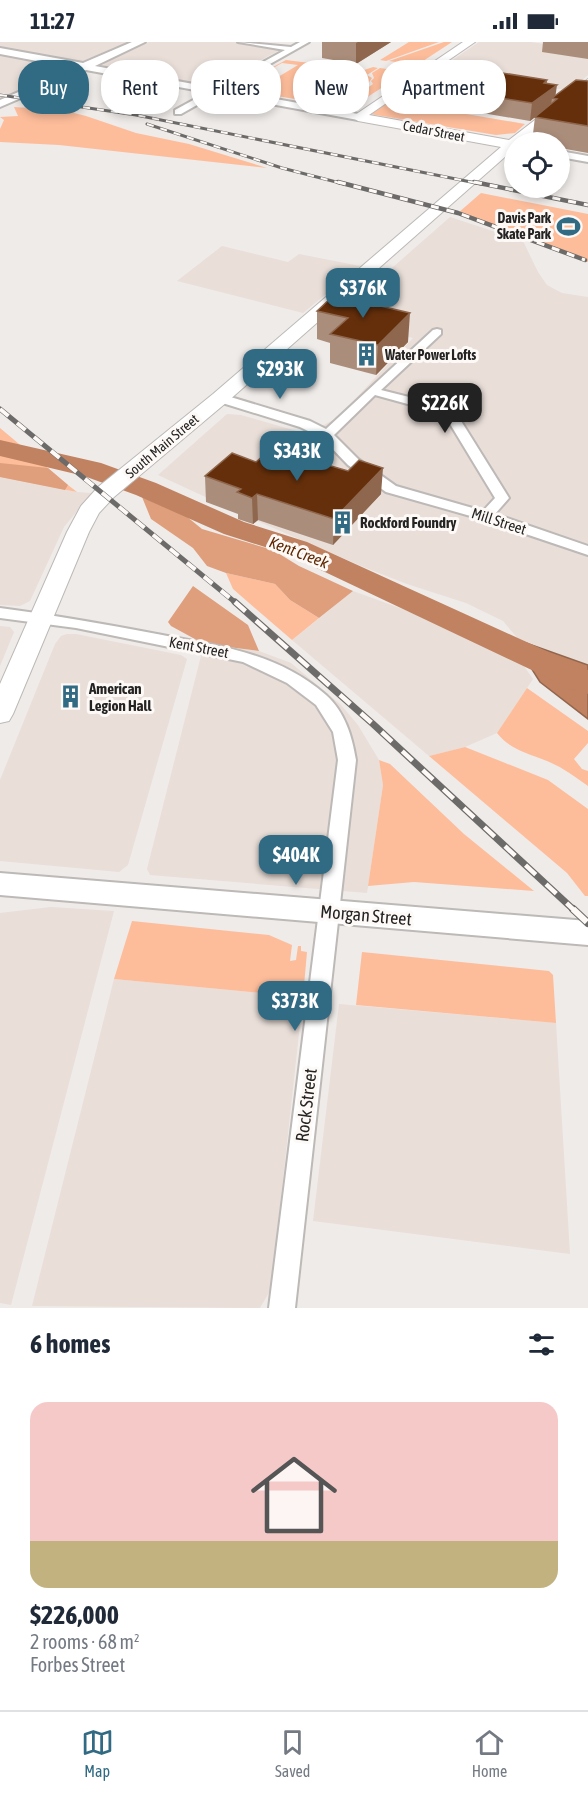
<!DOCTYPE html>
<meta charset="utf-8">
<style>
:root{--surface:#fff;--page:#f2f2f3;--text:#1f2937;--muted:#747a83;--line:#e0e1e3;--accent:#306a83}
body{margin:0;font-family:"Asap Condensed",sans-serif;background:var(--page);color:var(--text);height:100vh;display:flex;flex-direction:column;font-size:22px;white-space:nowrap}
*{box-sizing:border-box;margin:0}
p{font-size:20px;color:var(--muted)}
.icon{flex:none;width:33px;height:33px;fill:none;stroke:currentColor;stroke-width:2;stroke-linecap:round;stroke-linejoin:round}
.map{position:relative;height:1266px;overflow:hidden}
.drawer{display:flex;flex-direction:column;background:var(--surface);flex:1}
.drawer>*{flex:none}
.hud{position:absolute;left:18px;top:18px;width:552px;height:54px;display:flex;gap:12px}
.tools{position:absolute;left:504px;top:90px;display:grid;gap:12px}
.tools a{display:grid;place-items:center;width:66px;height:66px;border-radius:50%;background:var(--surface);box-shadow:0 3px 9px #0003;font-size:30px}
.price{position:absolute;translate:-50% -51px;padding:0 14px;border-radius:12px;background:var(--accent);color:#fff;font-size:20px;line-height:39px;filter:drop-shadow(0 2px 3px #0008)}
.price::after{content:'';position:absolute;left:50%;top:36px;width:18px;height:14px;margin-left:-9px;background:inherit;clip-path:polygon(0 0,100% 0,50% 100%)}
.price.on{background:#222;color:#fff}
ul{padding:0;list-style:none}
li{display:grid;align-content:center;gap:12px;height:318px;padding:0 30px}
li span{display:grid;place-items:center;height:186px;border-radius:18px;color:#555}
li>.icon{margin-inline-start:auto}
span .icon{width:108px;height:108px;fill:#fffc;stroke-width:1}
li b{font-size:26px}
h2{display:flex;justify-content:space-between;align-items:center;height:72px;padding:0 30px;font-size:26px}
.chip{padding:0 21px;border-radius:24px;background:var(--surface);box-shadow:0 3px 9px #0003;font-size:21px;line-height:54px}
.chip.on{background:var(--accent);color:#fff}
.status{display:flex;justify-content:space-between;align-items:center;height:42px;padding:0 30px;background:var(--surface);direction:ltr}
.status svg{height:16px;fill:currentColor}
.dock{display:flex;justify-content:space-around;align-items:center;height:84px;border-top:2px solid var(--line);background:var(--surface);font-size:16px;color:var(--muted)}
.dock a{display:grid;justify-items:center;gap:3px}
.dock .on{color:var(--accent)}
.map>svg:first-child{display:block}
.built{fill:#e9ded8}
.green{fill:#fdbd9b}
.forest{fill:#df9f7c}
.water{fill:#c08260;stroke:#92664e;stroke-width:1.5}
.lines{fill:none;stroke-linecap:round;stroke-linejoin:round}
.river{fill:#c08260;fill-rule:evenodd}
.street-casing{stroke:#bcb9b7;stroke-width:4}
.secondary-casing{stroke:#bcb9b7;stroke-width:4}
.primary-casing{stroke:#bcb9b7;stroke-width:2}
.street{fill:#fff;fill-rule:evenodd}
.secondary{fill:#fff;fill-rule:evenodd}
.primary{fill:#fff;fill-rule:evenodd}
.rail-far4-casing{stroke:#6d6b69;stroke-width:3}
.rail-far3-casing{stroke:#6d6b69;stroke-width:4.5}
.rail-far2-casing{stroke:#6d6b69;stroke-width:5}
.rail-far1-casing{stroke:#6d6b69;stroke-width:7}
.rail-casing{stroke:#6d6b69;stroke-width:8}
.rail-far4{stroke:#fcf9f7;stroke-width:2;stroke-dasharray:7;stroke-linecap:butt}
.rail-far3{stroke:#fcf9f7;stroke-width:3;stroke-dasharray:8;stroke-linecap:butt}
.rail-far2{stroke:#fcf9f7;stroke-width:4;stroke-dasharray:11;stroke-linecap:butt}
.rail-far1{stroke:#fcf9f7;stroke-width:4.5;stroke-dasharray:14;stroke-linecap:butt}
.rail{stroke:#fcf9f7;stroke-width:6;stroke-dasharray:19;stroke-linecap:butt}
.wall{fill:#aa8d7a}
.shaded-wall{fill:#8e674e}
.building{fill:#652f0b;stroke:#8e674e;stroke-width:1.5}
.labels{text-anchor:middle;dominant-baseline:central;stroke-width:6;stroke-linejoin:round;paint-order:stroke}
.far-street-label{font-size:14px;fill:#252423;stroke:#fcf9f7}
.far-poi-label{font-size:14px;font-weight:bold;fill:#252423;stroke:#fcf9f7;text-anchor:end}
.street-label{font-size:15px;fill:#252423;stroke:#fcf9f7}
.poi-label{font-size:15px;font-weight:bold;fill:#252423;stroke:#fcf9f7;text-anchor:start}
.water-label{font-size:16px;font-style:italic;fill:#602700;stroke:#fcf9f7}
.near-street-label{font-size:18px;fill:#252423;stroke:#fcf9f7}
</style>
<div class="status"><b>11:27</b><svg viewBox="0 0 49 12"><path d="M0 12V9h3v3zM5 12V6h3v6zM10 12V3h3v9zM15 12V0h3v12zM26 1h20v11H26zM47 4h2v5h-2z"/></svg></div>
<div class="map">
<svg width="588" height="1266" viewBox="0 0 588 1266">
<rect width="100%" height="100%" fill="#efebe9"/>
<path class="built" d="M0 0H129L81 20 0 7Z
M149 0H235L280 8 212 44 103 25 104 20Z
M479 0H530L588 8V33L572 47H559L438 28Z
M0 12 60 23 65 27 63 30 14 53 0 51Z
M450 175 523 199 538 230 547 243 562 251 588 255V623L520 599 503 579 466 561 407 542 366 526 255 478 158 433 227 372 241 373 307 392 337 376 413 296 335 276Z
M222 204 288 220 299 212 360 224 303 271 177 239Z
M0 435 77 450 92 451 64 485 30 559 20 564 0 563Z
M353 549 441 581 496 604 521 620 533 637 497 691 465 705 429 714 292 598Z
M0 584 10 585 14 590 0 624Z
M67 592H76L181 613 187 617 128 823 119 830 0 819V738L55 602 61 594Z
M204 602 259 609 291 621 341 663 358 683 379 718 383 743 367 851 150 833 147 827Z
M51 865 114 869 11 1263 0 1261V871Z
M114 937 303 955 271 1247 260 1266 32 1264Z
M339 962 556 981 570 1212 313 1179Z"/>
<path class="green" d="M409 0H439L386 19 380 18Z
M444 0H452L417 23 389 19Z
M286 18 342 25 314 41 320 43 295 57 253 50 298 23 282 21 249 40 254 42 243 48 234 46Z
M373 25 378 26 367 33 372 36 363 49 373 42 371 39 374 36 372 31 380 26 406 30 349 67 300 58 335 38Z
M390 59 525 82 515 91 496 93 370 72Z
M14 65 62 68 86 74 136 91 189 102 267 126 59 103 0 100V87L4 78 0 75 18 74Z
M481 151 588 172V220L458 171Z
M0 386 68 443 77 450 0 435Z
M226 531 275 542 290 558 319 576 292 598 233 547Z
M527 646 588 689V701L574 717 582 727 588 729V744C575 735 562 725 547 719 528 711 510 708 497 691Z
M465 705 548 738 588 767V854H585L567 831 429 714Z
M379 718 390 722 464 792 534 849 414 840 368 844 383 743Z
M132 879 269 893 292 903 290 919 296 918 298 904H301V909L307 910 303 955 114 937Z
M362 910 549 929 553 933 556 981 356 963Z"/>
<path class="forest" d="M0 421 48 426 68 443 65 448 0 435Z
M142 455 186 474 202 487 273 508 299 524 353 549 319 576 290 558 275 542 226 531 207 524 193 506 151 477Z
M193 544 248 583 259 609 204 602 171 584 168 580Z"/>
<path class="water" d="M512 596 588 623V677L540 640Z"/>
<g class="lines">
<path class="river" d="M0 398 101 421 156 441 244 480 307 500 588 628V652L576 649 287 512 224 492 136 453 84 434 0 414Z"/>
<defs>
<path id="street" d="M238 0 291 5 300 0H309L181 72H175V68L285 8Z
M424 28 488 37 492 39 488 41 427 32H424Z
M560 109 588 114V120L560 115Z
M437 287 441 288V292L381 348 453 366 509 456 495 472 588 504V513L481 477 386 450 348 423 322 396 300 385 216 359 214 356 216 353H224L310 379 326 387 433 288ZM375 353 444 372 495 456 483 469 396 444 358 417 334 393Z
M0 566C53 573 105 582 157 592 219 604 277 610 326 653 345 670 352 694 356 718L295 1266H269L338 718 333 690 316 663 287 641 243 620 76 586 0 576Z"/>
<path id="secondary" d="M132 0H145L95 24 358 72 364 75 358 78 86 28 0 65V58L74 26 0 12V6L83 21Z
M0 831 588 879V903L0 853Z"/>
<path id="primary" d="M463 0H475L369 73 509 98 588 37V47L523 100H514V107L227 360 114 455 99 471 89 490 13 672 9 679 0 681V642L67 490 81 464 98 445 213 352 501 105 358 79 352 75Z"/>
</defs>
<use href="#street" class="street-casing"/>
<use href="#secondary" class="secondary-casing"/>
<use href="#primary" class="primary-casing"/>
<use href="#street" class="street"/>
<use href="#secondary" class="secondary"/>
<use href="#primary" class="primary"/>
<defs>
<path id="rail-far4" d="M0 53 136 73 481 142
M147 82 282 126 344 142"/>
<path id="rail-far3" d="M338 140 458 171 585 218
M474 140 588 163"/>
<path id="rail-far2" d="M0 367 236 561"/>
<path id="rail-far1" d="M235 560 373 682 575 869"/>
<path id="rail" d="M573 867 588 881"/>
</defs>
<use href="#rail-far4" class="rail-far4-casing"/>
<use href="#rail-far3" class="rail-far3-casing"/>
<use href="#rail-far2" class="rail-far2-casing"/>
<use href="#rail-far1" class="rail-far1-casing"/>
<use href="#rail" class="rail-casing"/>
<use href="#rail-far4" class="rail-far4"/>
<use href="#rail-far3" class="rail-far3"/>
<use href="#rail-far2" class="rail-far2"/>
<use href="#rail-far1" class="rail-far1"/>
<use href="#rail" class="rail"/>
</g>
<path class="wall" d="M322 0H391L356 22 322 16Z
M543 0H588V17L542 10Z
M588 39V111L560 106V100H532L535 75 536 74 530 79 447 65 449 48 547 41 556 54Z
M334 253 408 300 376 333 330 321V301L317 297V269Z
M256 420 381 452 333 503 258 478 253 482 238 477V472L206 460 205 434Z"/>
<path class="shaded-wall" d="M358 0H391L356 22V1Z
M547 38 546 51 557 43 555 57 552 56 551 63 530 79 532 61 544 41Z
M410 271 408 300 376 333 378 303Z
M383 426 381 452 333 503 334 477Z
M257 452 258 478 253 482 252 456Z"/>
<path class="building" d="M477 27 547 38 544 41 557 43 532 61 449 48Z
M576 38 588 39V84L535 75 557 57 552 56Z
M334 253 410 271 378 303 330 292 348 276 317 269Z
M232 411 256 420 265 412 303 425 311 418 348 429 359 418 383 426 334 477 257 452 252 456 237 450 241 447 205 434Z"/>
<defs>
<symbol id="stadium-bare" viewBox="-9 -9 18 18"><path d="M0-5a6.5 5 0 1 0 0 10a6.5 5 0 1 0 0-10ZM-3.5-1.8h7v3.6h-7Z" fill="#306a83" stroke="#fcf9f7" stroke-width="2.5" paint-order="stroke"/></symbol>
<symbol id="building-bare" viewBox="-9 -9 18 18"><path d="M-4-6H4V6H1V3H-1V6H-4ZM-2.5-4.3h1.7v1.8h-1.7ZM.8-4.3h1.7v1.8H.8ZM-2.5-1h1.7V.8h-1.7ZM.8-1h1.7V.8H.8Z" fill="#306a83" stroke="#fcf9f7" stroke-width="2.5" paint-order="stroke"/></symbol>
</defs>
<g fill-rule="evenodd">
<use href="#stadium-bare" x="552" y="168" width="33" height="33"/>
<use href="#building-bare" x="350" y="296" width="33" height="33"/>
<use href="#building-bare" x="326" y="464" width="33" height="33"/>
<use href="#building-bare" x="54" y="638" width="33" height="33"/>
</g>
<g class="labels">
<g class="far-street-label">
<text transform="translate(434 89) rotate(11)">Cedar Street</text>
<text transform="translate(162 404) rotate(-40)">South Main Street</text>
</g>
<g class="far-poi-label">
<text x="551" y="176">Davis Park<tspan x="551" dy="16">Skate Park</tspan></text>
<text x="385" y="313" text-anchor="start">Water Power Lofts</text>
</g>
<g class="street-label">
<text transform="translate(499 479) rotate(18)">Mill Street</text>
<text transform="translate(199 605) rotate(11)">Kent Street</text>
</g>
<g class="poi-label">
<text x="360" y="480">Rockford Foundry</text>
<text x="89" y="646">American<tspan x="89" dy="17">Legion Hall</tspan></text>
</g>
<g class="water-label">
<text transform="translate(299 510) rotate(21)">Kent Creek</text>
</g>
<g class="near-street-label">
<text transform="translate(366 873) rotate(5)">Morgan Street</text>
<text transform="translate(306 1063) rotate(-83)">Rock Street</text>
</g>
</g>
</svg>
<div class="tools">
<a><svg class="icon" aria-label="locate" viewBox="0 0 24 24"><circle cx="12" cy="12" r="6"/><path d="M12 2v4M12 18v4M2 12h4M18 12h4"/></svg></a>
</div>
<b class="price" style="left:363px;top:277px">$376K</b>
<b class="price" style="left:280px;top:358px">$293K</b>
<b class="price on" style="left:445px;top:392px">$226K</b>
<b class="price" style="left:297px;top:440px">$343K</b>
<b class="price" style="left:296px;top:844px">$404K</b>
<b class="price" style="left:295px;top:990px">$373K</b>
<div class="hud">
<a class="chip on">Buy</a>
<a class="chip">Rent</a>
<a class="chip">Filters</a>
<a class="chip">New</a>
<a class="chip">Apartment</a>
</div>
</div>
<section class="drawer">
<h2>6 homes<svg class="icon" aria-label="filters" viewBox="0 0 24 24"><path d="M4 7h16M4 17h16"/><circle cx="9" cy="7" r="2"/><circle cx="15" cy="17" r="2"/></svg></h2>
<ul>
<li><span style="background:linear-gradient(#f6c9c9 75%,#c2b280 0)"><svg class="icon" aria-label="home" viewBox="0 0 24 24"><path d="M3 11l9-7 9 7M6 9v11h12V9"/></svg></span><div><b>$226,000</b><p>2 rooms · 68 m²</p><p>Forbes Street</p></div></li>
</ul>
</section>
<nav class="dock">
<a class="on"><svg class="icon" aria-label="map" viewBox="0 0 24 24"><path d="M3 6l6-2 6 2 6-2v14l-6 2-6-2-6 2zM9 4v14M15 6v14"/></svg>Map</a>
<a><svg class="icon" aria-label="saved" viewBox="0 0 24 24"><path d="M7 4h10v16l-5-4-5 4z"/></svg>Saved</a>
<a><svg class="icon" aria-label="home" viewBox="0 0 24 24"><path d="M3 11l9-7 9 7M6 9v11h12V9"/></svg>Home</a>
</nav>
